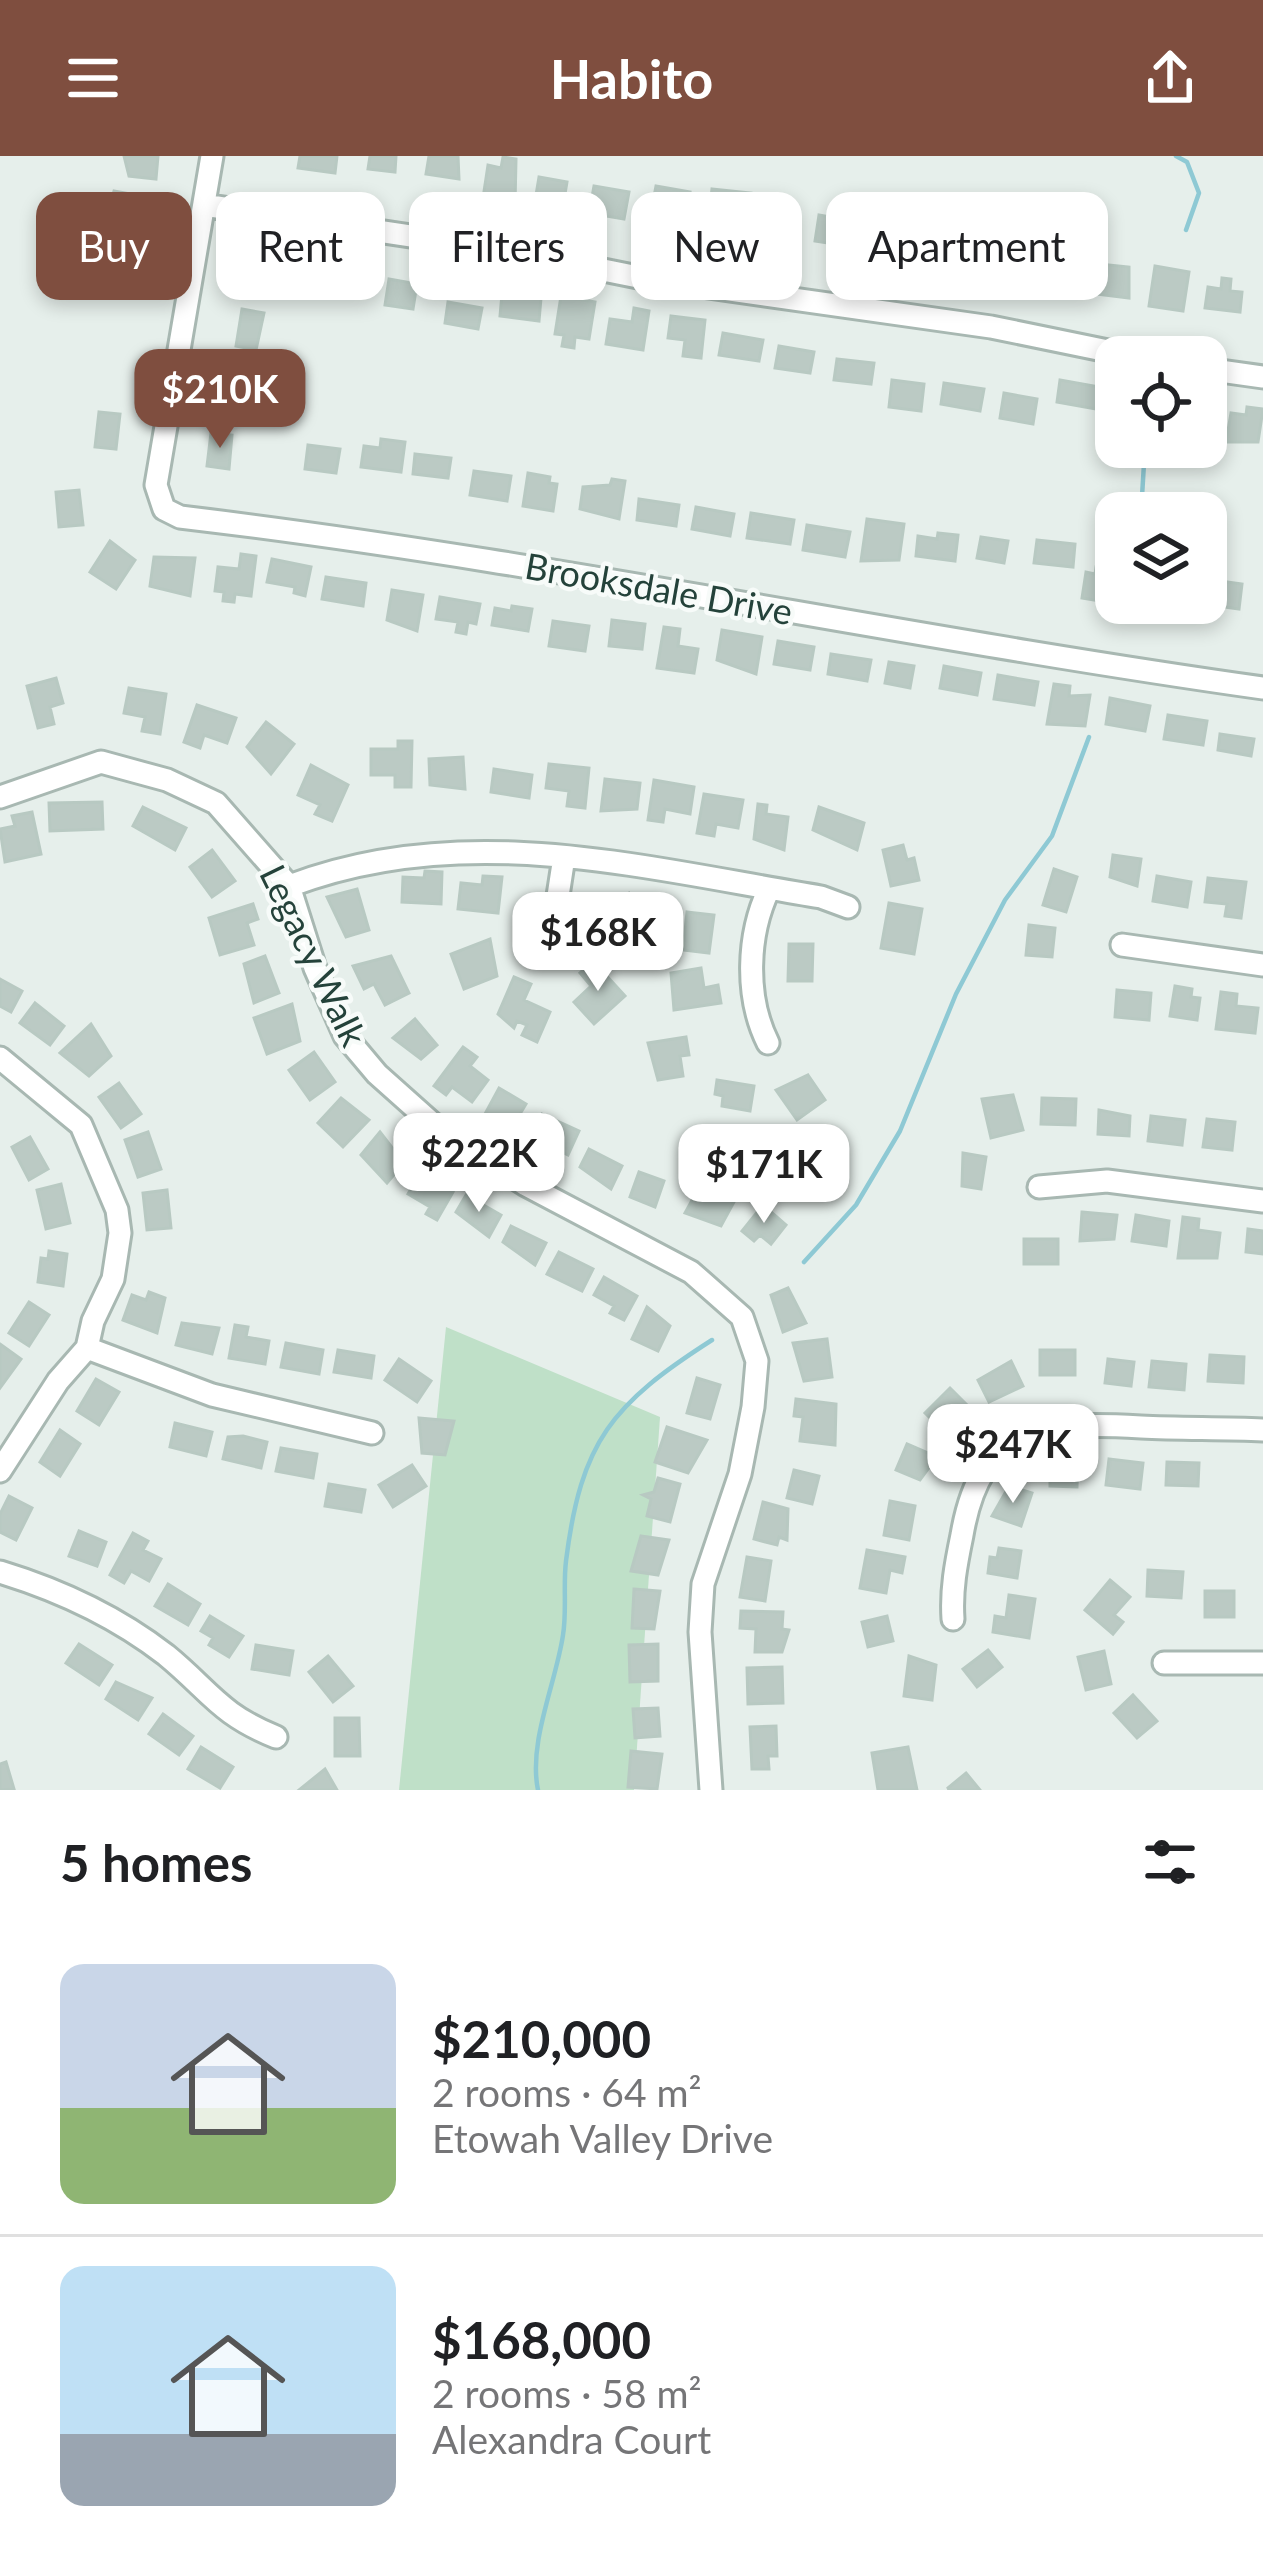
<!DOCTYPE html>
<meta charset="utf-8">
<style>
:root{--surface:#fff;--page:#f6f6f6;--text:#202124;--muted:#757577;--line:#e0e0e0;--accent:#7f4e3f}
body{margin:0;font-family:Lato,sans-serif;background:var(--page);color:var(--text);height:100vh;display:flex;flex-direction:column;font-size:45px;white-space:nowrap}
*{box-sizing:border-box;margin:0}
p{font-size:39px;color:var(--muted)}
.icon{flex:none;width:66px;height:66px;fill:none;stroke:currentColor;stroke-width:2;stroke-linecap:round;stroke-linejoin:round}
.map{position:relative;height:1634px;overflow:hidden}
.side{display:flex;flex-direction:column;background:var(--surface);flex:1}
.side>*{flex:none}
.banner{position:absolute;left:36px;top:36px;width:1191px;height:108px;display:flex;gap:24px}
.tools{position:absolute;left:1095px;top:180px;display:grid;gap:24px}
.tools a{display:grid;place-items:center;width:132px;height:132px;border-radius:24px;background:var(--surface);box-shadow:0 6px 18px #0003;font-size:60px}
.price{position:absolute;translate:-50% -102px;padding:0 27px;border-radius:24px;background:#fff;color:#222;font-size:39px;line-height:78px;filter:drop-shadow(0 3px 6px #0008)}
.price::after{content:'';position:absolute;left:50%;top:72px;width:36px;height:27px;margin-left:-18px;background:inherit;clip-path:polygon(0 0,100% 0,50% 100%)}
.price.selected{background:var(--accent);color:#fff}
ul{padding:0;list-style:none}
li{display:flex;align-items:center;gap:36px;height:300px;padding:0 60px}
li+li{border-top:3px solid var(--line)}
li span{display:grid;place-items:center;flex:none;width:336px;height:240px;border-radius:24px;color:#555}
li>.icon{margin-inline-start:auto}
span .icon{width:144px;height:144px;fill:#fffc;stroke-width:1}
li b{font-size:51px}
h2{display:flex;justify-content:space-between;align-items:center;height:144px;padding:0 60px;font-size:51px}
.tag{padding:0 42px;border-radius:24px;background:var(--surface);box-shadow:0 6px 18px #0003;font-size:42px;line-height:108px}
.tag.selected{background:var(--accent);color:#fff}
header{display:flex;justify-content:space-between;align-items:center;height:156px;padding:0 60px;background:var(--accent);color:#fff;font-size:54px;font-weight:700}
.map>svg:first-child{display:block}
.green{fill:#bfe0c8}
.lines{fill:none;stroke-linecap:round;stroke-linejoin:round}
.stream{stroke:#8ec9d4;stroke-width:4.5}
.building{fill:#bbcac4;stroke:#b8c9c2;stroke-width:3}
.minor-casing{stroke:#a8b8b2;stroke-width:27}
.minor{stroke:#fff;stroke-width:21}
.labels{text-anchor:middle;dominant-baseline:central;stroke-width:9;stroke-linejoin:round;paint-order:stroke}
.street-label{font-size:36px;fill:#24423a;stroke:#f7fbf9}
</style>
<header><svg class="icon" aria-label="menu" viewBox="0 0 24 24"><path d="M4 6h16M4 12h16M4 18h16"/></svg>Habito<svg class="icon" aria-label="share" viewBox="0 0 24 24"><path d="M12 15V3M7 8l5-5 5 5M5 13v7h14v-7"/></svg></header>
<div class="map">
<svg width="1263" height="1634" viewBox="0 0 1263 1634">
<rect width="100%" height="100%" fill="#e6efeb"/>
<path class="green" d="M446 1171 660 1261 634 1634H399Z"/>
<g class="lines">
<path class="stream" d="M1176 0 1187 6 1199 37 1186 74
M1141 357 1145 291
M804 1106 856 1049 900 975 956 838 1005 744 1052 680 1089 581
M538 1634C528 1586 556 1527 563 1479 567 1455 563 1429 566 1405 581 1285 612 1248 712 1184"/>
</g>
<path class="building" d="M124 0H158L156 23 129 20Z
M300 0H337L335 17 298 12Z
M370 0H396L395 16 368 13Z
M429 0H458L459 23 426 18Z
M503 1 516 3 515 49 483 42 488 9 501 12Z
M539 21 567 26 563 50 535 45Z
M594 30 629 36 624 63 589 57Z
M656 30 690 36 686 61 651 56Z
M712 33 751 37 748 62 709 57Z
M114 35 141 40 134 78 103 72Z
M764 51 792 56 788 79 760 74Z
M819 59 858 66 854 91 815 85Z
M872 69 914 80 910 106 867 103Z
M245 77 284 83 280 112 269 111 267 122 242 118Z
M76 85 96 98 74 132 54 119Z
M933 88 967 92 964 114 931 110Z
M986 94 1022 100 1018 125 982 119Z
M1041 99 1082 104 1079 133 1038 132Z
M1099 108 1129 111V142L1096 138Z
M338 109 368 117 362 139 332 131Z
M1155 110 1189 116 1183 155 1149 150Z
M1222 122 1231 123 1230 135 1242 136 1240 156 1205 152 1208 131 1221 133Z
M389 123 417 128 413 153 385 149Z
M502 138 541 142 539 165 500 160Z
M561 140 595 146 589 183 575 181 574 192 562 190 564 179 555 178Z
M448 146 482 152 478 173 445 167Z
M634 152 649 155 643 194 606 188 610 163 632 166Z
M242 153 264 157 256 194 236 190Z
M671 160 705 164 701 202 683 200 685 184 668 182Z
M723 177 763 184 759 205 719 199Z
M779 190 814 196 810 217 775 212Z
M837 203 874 207 871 228 834 224Z
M222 208 247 211 242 245 218 242Z
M892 224 924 228 921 255 889 251Z
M1060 224 1099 231 1096 253 1057 246Z
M944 227 984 233 980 255 941 248Z
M1004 237 1037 243 1033 268 1000 262Z
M1247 251 1263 253 1258 286H1226L1231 257 1246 259Z
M99 256 120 258 116 293 95 291Z
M211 277 232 279 229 313 207 310Z
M381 283 405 286 401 316 361 311 364 290 380 292Z
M308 289 340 293 336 317 305 313Z
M415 298 451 302 448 322 413 318Z
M474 315 511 320 507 345 470 339Z
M528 317 550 321 549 327 557 328 553 355 523 350Z
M612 323 625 325 619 363 580 353 583 331 610 329Z
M79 334 83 369 59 371 56 336Z
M639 343 679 349 676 370 637 364Z
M696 351 734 358 730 380 692 373Z
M751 357 794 364 790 388 747 382Z
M867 363 904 368 899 404 861 405Z
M807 369 850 376 845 401 803 394Z
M938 377 958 379 955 405 916 400 918 380 937 383Z
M981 381 1008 385 1004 407 977 402Z
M1037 384 1075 388 1073 411 1034 407Z
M110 385 135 404 116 433 90 416Z
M241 398 256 400 251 440 235 438 234 446 223 445 224 436 215 435 218 411 239 413Z
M154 401 195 402 190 440 150 430Z
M272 403 311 411 305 440 294 437 295 431 267 426Z
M1096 411 1116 415 1112 447 1082 442 1086 416 1095 418Z
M326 421 366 427 363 450 322 443Z
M1206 423 1242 428 1239 453 1203 448Z
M392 434 423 439 417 475 387 464Z
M440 441 480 448 476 468 468 466 466 478 456 476 458 466 436 463Z
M1138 447H1173L1171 461 1137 455Z
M512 450 532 453 528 475 492 469 495 452 511 455Z
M612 464 645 468 642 493 609 490Z
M553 465 589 470 585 495 549 490Z
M664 471 680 473 678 490 698 493 694 517 657 512Z
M722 474 762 481 756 518 717 504Z
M778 485 814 491 810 514 774 508Z
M831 498 871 504 867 525 828 518Z
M889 506 914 510 910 532 885 527Z
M944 510 981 517 977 539 940 532Z
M998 519 1038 526 1034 549 994 543Z
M56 522 63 547 50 551 54 568 38 572 27 530Z
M1054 528 1070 530 1069 540 1090 539 1085 570 1047 568Z
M129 532 166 538 160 578 142 575 145 561 124 557Z
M1110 542 1150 550 1145 575 1106 568Z
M197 549 236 562 227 587 204 579 200 592 184 586Z
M1168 559 1207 565 1203 589 1164 583Z
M266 566 294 588 271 618 247 591Z
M1220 578 1254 583 1251 600 1218 594Z
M398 585H412L411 631H395V619H371V593H398Z
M463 601 465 633 430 629 429 603Z
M549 608 589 612 585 652 567 650 569 635 546 632Z
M311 609 348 629 332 665 315 658 320 649 298 639Z
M494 613 532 619 529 642 491 636Z
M605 623 640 627 637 653 601 655Z
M654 624 694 631 690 658 665 653 663 666 648 664Z
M704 638 743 644 738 672 716 668 714 680 697 677Z
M102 646 103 673 50 675 49 647Z
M758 648 767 649 766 658 788 661 784 694 754 683Z
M143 651 186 672 175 694 133 670Z
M819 651 864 667 857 694 813 674Z
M32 656 41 698 5 706 0 673 15 670 12 660Z
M903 689 907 704 914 702 919 724 891 730 883 694Z
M212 694 235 725 212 741 190 711Z
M1113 699 1141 703 1137 730 1110 721Z
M1054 713 1077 721 1066 756 1043 749Z
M425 715 442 716 441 748 402 746 403 721 424 722Z
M483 720 502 721 498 757 458 753 461 727 482 729Z
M1157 720 1191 726 1187 751 1153 745Z
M1208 722 1246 726 1241 762 1225 760 1227 748 1205 746Z
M357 733 369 774 346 781 327 741Z
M629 737 645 760 613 782 597 759Z
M889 747 922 753 914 798 881 792Z
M253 748 258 763 247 767 254 789 220 799 209 762Z
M687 756 714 759 709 797 683 794Z
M1029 769 1055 772 1052 801 1026 799Z
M490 783 497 820 464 833 451 798Z
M789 788H813L812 825H788Z
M265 800 279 837 254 847 244 808Z
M391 800 409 837 385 849 374 828 364 833 353 810Z
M593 805 625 840 594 868 574 846 591 830 580 817Z
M701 812 704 832 718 829 721 847 674 854 671 817Z
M514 821 531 828 524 844 550 856 537 886 522 879 527 869 517 865 514 872 498 858Z
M0 823 22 835 11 856 0 850Z
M1175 830 1192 833 1191 841 1200 842 1197 864 1170 860Z
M1117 834 1151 837 1149 864 1115 861Z
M1221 836 1237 838 1236 850 1258 852 1255 877 1216 873Z
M35 847 64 870 50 889 20 867Z
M292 848 300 885 267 898 254 862Z
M415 863 437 889 421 903 393 882Z
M91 868 111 900 89 920 60 897Z
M686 881 689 899 680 900 683 920 658 924 648 887Z
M463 891 477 901 470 910 488 924 472 946 452 931 446 939 434 930Z
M314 896 335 926 310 944 289 914Z
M808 919 825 944 797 964 776 934Z
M717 924 754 930 750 955 722 950 723 940 715 938Z
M119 927 141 958 121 972 99 941Z
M499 932 526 948 511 973 485 958Z
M1013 939 1023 974 991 982 982 943Z
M341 942 369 964 343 991 318 967Z
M1042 942 1076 943 1075 969 1041 968Z
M1099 954 1130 960 1129 980 1098 978Z
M542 958 579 975 568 999 547 989 543 997 528 990Z
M1151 960 1185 964 1182 989 1148 985Z
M1207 963 1235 966 1232 994 1203 991Z
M148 976 161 1013 138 1021 125 984Z
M380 976 404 1007 387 1027 361 999Z
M30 981 48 1013 29 1024 12 991Z
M589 993 622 1010 611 1033 580 1011Z
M963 997 986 1001 981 1033 962 1030Z
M639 1016 664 1025 655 1051 630 1041Z
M420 1017 453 1036 437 1064 426 1058 430 1051 408 1038Z
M702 1026 735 1044 721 1070 685 1057Z
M61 1028 70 1067 46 1073 37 1034Z
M167 1034 171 1072 147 1074 143 1037Z
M466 1039 501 1059 489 1081 456 1056Z
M763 1049 786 1069 771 1088 760 1079 754 1085 742 1075Z
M1082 1056 1117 1059 1114 1083 1080 1085Z
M1136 1059 1169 1065 1166 1090 1132 1085Z
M1183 1061 1199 1063 1198 1074 1220 1077 1217 1102H1178Z
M511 1070 546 1087 535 1109 503 1086Z
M1248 1073 1263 1075V1098L1246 1096Z
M1024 1083H1058V1108H1024Z
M49 1095 67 1098 63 1130 38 1126 41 1102 48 1103Z
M559 1096 593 1113 582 1135 547 1118Z
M604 1121 637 1140 624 1164 610 1157 614 1150 594 1139Z
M788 1132 806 1167 783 1176 771 1139Z
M149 1136 165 1142 157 1177 123 1164 132 1139 146 1144Z
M29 1146 49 1159 29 1190 9 1177Z
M647 1151 670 1170 658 1195 632 1183Z
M182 1167 219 1172 212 1198 176 1189Z
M235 1169 248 1171 246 1181 269 1185 265 1208 229 1202Z
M827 1183 832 1221 804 1225 793 1187Z
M286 1187 323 1194 319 1218 281 1211Z
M0 1188 21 1203 0 1232Z
M338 1194 374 1200 371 1222 334 1216Z
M1040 1194H1075V1219H1040Z
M1210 1199 1244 1201 1243 1227 1208 1225Z
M399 1203 431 1225 417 1246 385 1224Z
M1108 1203 1134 1206 1131 1230 1105 1227Z
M1011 1205 1023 1230 989 1246 978 1224Z
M1152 1205 1186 1208 1184 1234 1149 1231Z
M697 1222 720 1229 710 1263 687 1257Z
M96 1223 119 1236 99 1269 77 1255Z
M950 1232 974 1256 954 1276 946 1269 941 1273 925 1257Z
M796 1243 836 1248 835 1289 800 1285 803 1261 794 1260Z
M419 1262 454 1265 445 1299 422 1297Z
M175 1267 212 1276 206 1300 170 1291Z
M667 1271 707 1284 688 1317 655 1306Z
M60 1274 80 1288 60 1320 40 1306Z
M243 1280 267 1286 261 1312 223 1303 228 1281Z
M907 1288 937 1301 920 1324 896 1314Z
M281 1292 317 1298 313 1322 276 1315Z
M1064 1298 1078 1299 1077 1331 1050 1330V1306L1064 1307Z
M1109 1303 1143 1307 1140 1333 1106 1329Z
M1167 1306 1199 1307 1198 1330 1166 1329Z
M412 1309 426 1330 393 1351 379 1329Z
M794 1314 819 1320 812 1348 787 1342Z
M658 1322 680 1328 670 1366 647 1360 651 1343 643 1339 654 1336Z
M329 1328 365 1334 361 1356 325 1350Z
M1009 1330 1032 1337 1021 1370 992 1360Z
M9 1340 32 1352 16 1384 0 1376V1358Z
M890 1345 915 1350 909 1384 884 1379Z
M763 1346 788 1353 787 1384 779 1381 777 1389 754 1383Z
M79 1375 106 1386 97 1410 69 1400Z
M133 1377 148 1385 143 1394 161 1403 149 1425 131 1415 124 1427 110 1419Z
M641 1380 669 1384 658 1419 631 1415Z
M999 1392 1021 1395 1017 1422 988 1417 990 1401 997 1402Z
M867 1394 905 1401 902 1417 890 1414 886 1437 860 1432Z
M747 1401 771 1405 765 1445 740 1441Z
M1148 1414 1183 1416 1181 1442 1147 1440Z
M1110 1424 1130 1441 1114 1459 1123 1466 1113 1478 1085 1454Z
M168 1428 200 1448 188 1469 155 1450Z
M634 1433 660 1435 654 1473 632 1472Z
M1205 1435H1234V1461H1205Z
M1009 1439 1035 1443 1029 1482 993 1476 995 1460 1006 1462Z
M741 1455 783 1456 782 1473 789 1474 782 1496H755L756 1473 740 1472Z
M210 1460 243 1480 229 1501 209 1489 213 1482 201 1475Z
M887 1460 893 1485 868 1491 862 1466Z
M79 1488 112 1509 99 1529 66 1507Z
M658 1488V1525L630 1526 629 1489Z
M256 1489 293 1495 289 1519 252 1513Z
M988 1494 1002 1511 977 1531 963 1513Z
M1104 1495 1111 1528 1086 1534 1078 1501Z
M328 1500 353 1530 333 1546 309 1516Z
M909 1500 936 1509 932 1544 904 1540Z
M782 1511 783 1547 748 1548 747 1512Z
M116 1526 152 1542 138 1564 106 1543Z
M1133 1539 1157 1565 1137 1582 1114 1557Z
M658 1552 660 1580 635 1582 633 1553Z
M163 1558 193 1580 179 1599 149 1578Z
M335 1562H359L360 1600H335Z
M776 1570 777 1600H768L769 1613H752L750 1571Z
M201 1591 233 1611 220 1632 188 1613Z
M908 1591 917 1634H878L872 1597Z
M631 1595 662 1598 657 1633 628 1631Z
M6 1606 14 1633 0 1634V1608Z
M325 1613 337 1634H299Z
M966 1617 980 1634H949L948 1632Z"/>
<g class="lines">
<defs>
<path id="minor" d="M212 0 156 329 164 353 180 361C543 404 901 481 1263 532
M204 49 504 94 638 121 991 171 1137 201
M1206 213 1263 221
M0 641 101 606 167 624 216 647 289 730 315 812 345 880 377 918 442 976 526 1029 691 1116 742 1161 757 1205 753 1251 740 1318 703 1428 700 1476 711 1634
M289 730C464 663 643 712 821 741L848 751
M1122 789 1263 809
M549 798 564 701
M768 887C745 841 747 779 769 733
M0 902 81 969 117 1054 120 1077 113 1123 93 1165 87 1192 58 1225 0 1315
M1039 1031 1107 1025 1263 1045
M87 1192 212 1239 372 1277
M0 1416C59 1434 117 1461 166 1499 210 1535 219 1558 276 1581
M953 1463C951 1434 956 1408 962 1379 981 1268 1043 1266 1141 1271 1182 1273 1222 1272 1263 1274
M1164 1507H1263"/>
</defs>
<use href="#minor" class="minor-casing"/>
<use href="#minor" class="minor"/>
</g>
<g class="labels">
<g class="street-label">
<text transform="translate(659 432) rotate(10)">Brooksdale Drive</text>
<text transform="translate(314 799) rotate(64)">Legacy Walk</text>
</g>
</g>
</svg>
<div class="tools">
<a><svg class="icon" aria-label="locate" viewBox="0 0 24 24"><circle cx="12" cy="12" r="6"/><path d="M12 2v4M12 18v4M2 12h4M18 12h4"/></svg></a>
<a><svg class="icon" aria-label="layers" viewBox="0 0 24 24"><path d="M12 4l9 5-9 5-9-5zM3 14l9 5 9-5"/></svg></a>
</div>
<b class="price selected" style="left:220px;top:295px">$210K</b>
<b class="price" style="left:598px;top:838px">$168K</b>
<b class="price" style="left:479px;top:1059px">$222K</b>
<b class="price" style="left:764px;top:1070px">$171K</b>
<b class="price" style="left:1013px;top:1350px">$247K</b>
<div class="banner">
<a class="tag selected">Buy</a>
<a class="tag">Rent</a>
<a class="tag">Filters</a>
<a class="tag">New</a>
<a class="tag">Apartment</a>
</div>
</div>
<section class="side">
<h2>5 homes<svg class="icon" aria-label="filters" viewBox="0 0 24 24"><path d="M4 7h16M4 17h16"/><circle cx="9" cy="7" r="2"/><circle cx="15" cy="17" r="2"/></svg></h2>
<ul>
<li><span style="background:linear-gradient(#c9d6e8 60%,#8fb573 0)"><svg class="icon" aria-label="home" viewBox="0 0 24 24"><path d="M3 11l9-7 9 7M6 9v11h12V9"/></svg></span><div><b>$210,000</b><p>2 rooms · 64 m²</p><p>Etowah Valley Drive</p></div></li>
<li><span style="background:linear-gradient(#bfe0f5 70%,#9aa5b1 0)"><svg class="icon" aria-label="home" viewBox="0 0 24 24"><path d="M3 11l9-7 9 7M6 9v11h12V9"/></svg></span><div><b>$168,000</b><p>2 rooms · 58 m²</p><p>Alexandra Court</p></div></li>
</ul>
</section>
